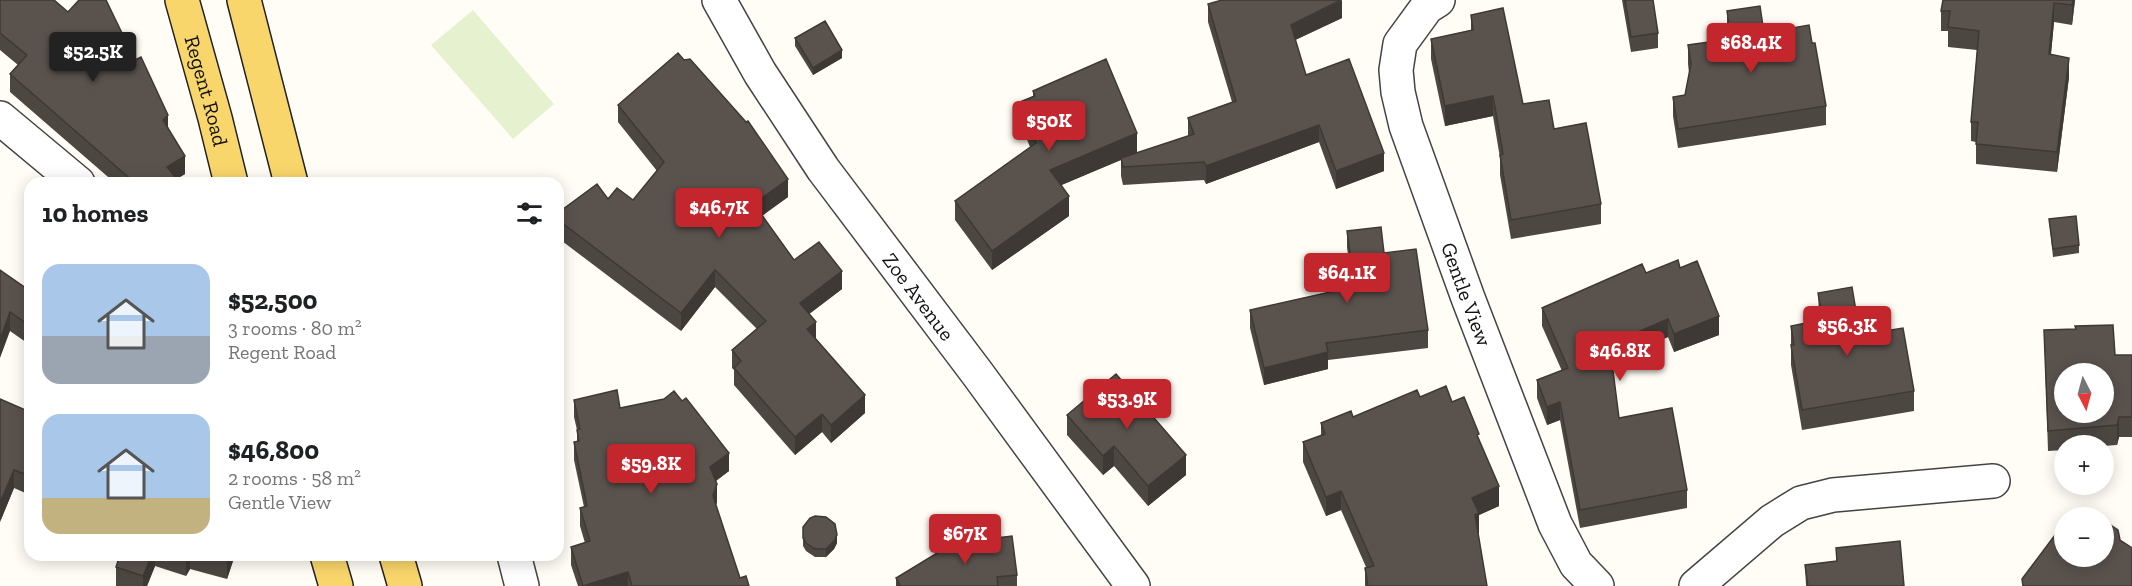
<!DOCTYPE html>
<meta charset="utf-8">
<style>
:root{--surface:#fff;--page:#f6f6f6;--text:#202124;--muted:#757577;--accent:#c4262e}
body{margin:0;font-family:"Zilla Slab",serif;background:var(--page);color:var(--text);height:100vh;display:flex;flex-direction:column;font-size:22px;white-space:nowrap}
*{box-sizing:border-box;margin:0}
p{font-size:20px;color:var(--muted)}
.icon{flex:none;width:33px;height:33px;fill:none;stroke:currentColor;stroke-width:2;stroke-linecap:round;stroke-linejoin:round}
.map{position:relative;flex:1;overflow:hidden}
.drawer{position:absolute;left:24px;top:177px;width:540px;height:384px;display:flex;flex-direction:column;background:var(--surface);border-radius:18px;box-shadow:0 3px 15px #0003}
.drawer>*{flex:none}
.needle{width:39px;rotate:174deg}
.controls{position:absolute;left:2054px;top:363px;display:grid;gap:12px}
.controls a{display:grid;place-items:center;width:60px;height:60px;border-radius:50%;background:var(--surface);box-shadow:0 3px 15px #0003;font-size:30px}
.price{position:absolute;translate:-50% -51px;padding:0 14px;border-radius:6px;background:var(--accent);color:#fff;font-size:20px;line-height:39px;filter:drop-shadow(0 2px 3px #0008)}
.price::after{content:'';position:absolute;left:50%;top:36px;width:18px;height:14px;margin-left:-9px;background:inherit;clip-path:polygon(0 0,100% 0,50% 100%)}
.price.selected{background:#222;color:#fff}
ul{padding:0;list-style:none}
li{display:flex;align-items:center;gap:18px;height:150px;padding:0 18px}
li span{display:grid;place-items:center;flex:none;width:168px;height:120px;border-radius:18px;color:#555}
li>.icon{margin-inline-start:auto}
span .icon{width:72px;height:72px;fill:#fffc;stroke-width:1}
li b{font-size:26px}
h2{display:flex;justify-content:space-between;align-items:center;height:72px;padding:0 18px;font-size:26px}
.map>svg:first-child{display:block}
.pitch{fill:#e6f2cf}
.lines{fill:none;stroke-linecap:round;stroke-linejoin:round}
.street-casing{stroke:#444;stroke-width:36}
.primary-casing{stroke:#222;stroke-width:36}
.street{stroke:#fff;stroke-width:33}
.primary{stroke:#f9d66b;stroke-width:33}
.wall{fill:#4d4742}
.shaded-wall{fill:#3f3936}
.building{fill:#5a524d;stroke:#3f3936;stroke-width:1.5;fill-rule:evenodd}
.labels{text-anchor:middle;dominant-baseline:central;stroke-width:6;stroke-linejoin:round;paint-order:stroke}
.street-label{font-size:21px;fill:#111;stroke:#fff}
</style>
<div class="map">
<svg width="2132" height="586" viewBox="0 0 2132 586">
<rect width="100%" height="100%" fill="#fffdf5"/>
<path class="pitch" d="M473 10 554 104 513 139 431 45Z"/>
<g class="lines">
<defs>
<g id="street">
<path id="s1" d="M719 0 760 73 823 169 977 373 1133 586"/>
<path id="s2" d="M1438 0 1427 7 1400 44 1396 70 1398 92 1406 126 1468 298 1555 524 1576 564 1597 586"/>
<path d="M0 118 78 183"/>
<path d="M514 555 522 586"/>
<path d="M1696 586 1772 521 1801 503 1833 495 1993 481"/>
</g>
<g id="primary">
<path id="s3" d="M182 0 215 118 231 183"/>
<path d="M244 0 291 183"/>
<path d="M327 555 336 586"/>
<path d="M396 555 405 586"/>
</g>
</defs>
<use href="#street" class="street-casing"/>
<use href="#primary" class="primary-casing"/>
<use href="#street" class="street"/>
<use href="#primary" class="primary"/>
</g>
<path class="wall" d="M0 0 168 127 185 174 177 179 180 183H115L10 92V74L18 65 0 50Z
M1622 0H1653L1658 33V48L1631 52Z
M1943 0H2075L2072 25 2054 22 2051 54 2069 77 2057 172 1976 164V142L1971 141V122L1977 50 1948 47V31H1941V11Z
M1208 4 1342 18 1295 40 1306 75 1384 171 1336 189 1319 142 1206 184 1204 180 1123 185 1121 176V160L1061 185 1069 216 992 270 955 220V201L1030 147 1020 122V102L1033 96V91L1137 153 1188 136V118L1232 102 1208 22Z
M1727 11 1764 33 1812 43 1826 106V125L1678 148 1673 116V97L1685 95 1689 73 1688 64V45L1729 40 1727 30Z
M1471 15 1523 104 1554 129 1601 204V224L1511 239 1500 175V158L1493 116 1445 126 1431 59V39L1471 30Z
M795 38 842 58 813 75 795 46Z
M618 105 788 197 762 215 794 260 842 289 809 314 816 339 865 413 831 443 822 432 795 455 734 385V370L732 368V350L757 329 715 287 681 331 558 238V213L608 199 633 200 657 171 618 122Z
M2049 219 2079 245V253L2053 257Z
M1347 231 1384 253 1428 330V348L1328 360V369L1264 385 1250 328V310L1333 291 1331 279V261L1349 260 1347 248Z
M1680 268 1719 335 1674 352 1668 337 1614 360V364L1612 365 1619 418 1687 490V508L1580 528 1560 420 1547 425 1537 398V380L1562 371 1542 326V308L1646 273Z
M0 270 30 291V345L10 331Z
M1818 293 1914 391V411L1802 430 1791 365V326L1804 324V318L1819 316Z
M2044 330 2115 355H2132V437H2119L2117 445 2103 446H2064V450L2048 451Z
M1420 397 1452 402 1479 440 1499 506 1479 515 1478 533 1487 586H1365V568L1366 567 1341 510 1326 516 1303 462V442L1321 436V423L1353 417Z
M574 400 620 408 729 471 716 481 717 502 716 505 740 578 749 586H578L571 565V547L585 543 580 526V508L584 507 574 460V442L577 441V430L574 417Z
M30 412V495L14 488 0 522Z
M1067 415 1186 475 1148 506 1114 466 1103 475 1067 435Z
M803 527 837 543 834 549 826 557H815L806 551 803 546Z
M938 545 1017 575V586H896V578L938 552Z
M1836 548 1904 586H1806L1805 565 1836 561Z
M120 555H235L227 579 190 569 186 576 155 566 147 586H116V567Z"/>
<path class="shaded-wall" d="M1342 0V18L1291 42V25Z
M2073 0H2075L2072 25V5Z
M2054 3V22L2049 74V54Z
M842 50V58L813 75V68Z
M2069 58V77L2057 172V152Z
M1493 96V116L1445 126V106Z
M168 115V133L163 120Z
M1319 125V142L1206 184V166Z
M1137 133V153L1050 190V170Z
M1384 153V171L1336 189V171Z
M185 156V174L169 183 167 167Z
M788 179V197L754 222V204Z
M1069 196V216L992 270V251Z
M715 270V287L681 331V313Z
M842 271V289L800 321V303Z
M10 312V331L0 358V340Z
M1719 316V335L1674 352V334Z
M1668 319V337L1614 360V364L1610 366V347L1612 343Z
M816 322V340L807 329Z
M1328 352V369L1264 385V368Z
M865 395V413L831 443V425Z
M1560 402V420L1547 425V407Z
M822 414V432L795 455V437Z
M2119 417V437L2117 445V425Z
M1114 446V466L1103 475V456Z
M729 453V471L710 485V467Z
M1186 455V475L1148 506V486Z
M14 470V488L0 522V503Z
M717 484V502L713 513V496Z
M1499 486V506L1479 515V533L1475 535 1472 498Z
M1341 491V510L1326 516V497Z
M837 535V543L834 549 826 557V549Z
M152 555H155V566L147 586H143V576Z
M187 555H190V569L186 576V557Z
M229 555H235L227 579V560Z
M628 572V586H584Z"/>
<path class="building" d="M0 0H54L68 12 79 0H106L135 60 141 57 168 115 163 120 185 156 167 167 180 183H135L10 74 27 55 0 33Z
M1222 0H1341L1291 25 1306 75 1349 59 1384 153 1336 171 1319 125 1206 166 1204 162 1123 167 1121 158 1194 134 1188 118 1236 101 1208 4Z
M1625 0H1653L1658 33 1631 37Z
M1943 0H2073L2072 5 2054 3 2049 54 2069 58 2057 152 1976 144 1978 122H1971L1979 31 1948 27 1950 11H1941Z
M1760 6 1764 33 1809 25 1812 43H1815L1826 106 1678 129 1673 97 1685 95 1691 64 1688 45 1731 39 1727 11Z
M1503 8 1523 104 1549 100 1554 129 1586 123 1601 204 1511 220 1500 155 1503 154 1493 96 1445 106 1431 39 1473 30 1471 15Z
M825 21 842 50 813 68 795 38Z
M678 53 684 60 690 59 746 122 748 121 788 179 754 204 794 260 819 242 842 271 800 303 816 322 807 329 865 395 831 425 822 414 795 437 734 368 741 361 732 350 766 321 715 270 681 313 558 220V213L597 184 608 199 617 188 633 200 664 162 618 105Z
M1106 59 1137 133 1050 170 1069 196 992 251 955 201 1036 143 1020 102 1035 96 1033 91Z
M2076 216 2079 245 2053 249 2049 219Z
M1381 227 1384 253 1416 249 1428 330 1326 343 1328 352 1264 368 1250 310 1335 291 1331 261 1351 259 1347 231Z
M1678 260 1680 268 1697 261 1719 316 1674 334 1668 319 1612 343 1614 346 1610 347 1619 418 1672 408 1687 490 1580 510 1560 402 1547 407 1537 380 1568 368 1542 308 1642 264 1646 273Z
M0 270 30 291V326L10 312 0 340Z
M1852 287 1860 335 1903 328 1914 391 1802 410 1791 345H1794L1791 326 1806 323 1804 318 1822 315 1818 293Z
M2113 325 2115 355H2132V417H2119L2117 425 2048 431 2044 330 2076 329 2075 326ZM2064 374H2103V412H2064Z
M1116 374 1186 455 1148 486 1114 446 1103 456 1067 415Z
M1446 386 1452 402 1464 397 1479 434 1477 435 1499 486 1472 498 1479 513 1475 515 1487 586H1368L1365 568 1374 566 1341 491 1326 497 1303 442 1325 434 1321 423 1351 411 1353 417 1417 390 1420 397Z
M617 390 620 408 664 399 674 391 682 401 686 398 729 453 710 467 717 484 713 496 740 578 746 576 749 586H632L628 572 583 586 571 547 590 541 580 508 587 506 574 442 579 441 577 430 580 429 574 400Z
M0 399 30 412V476L14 470 0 503Z
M2073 511 2083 518H2068Z
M815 516 826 517 835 524 837 535 834 541 826 549H815L806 543 803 538V527L810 518Z
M2064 523V556H2103V524H2109L2118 530 2120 540 2132 548V586H2023L2022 579Z
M1012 536 1017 575 997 577 998 586H898L900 585 896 578 939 552 938 545Z
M1900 541 1904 586H1808L1805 565 1837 561 1836 548Z
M120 555H152L143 576 116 567Z
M209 555H229L227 560Z"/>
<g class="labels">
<g class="street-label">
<text stroke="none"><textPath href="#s3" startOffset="94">Regent Road</textPath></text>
<text stroke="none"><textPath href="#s2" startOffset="321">Gentle View</textPath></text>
<text stroke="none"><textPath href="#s1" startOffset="358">Zoe Avenue</textPath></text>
</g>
</g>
</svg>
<div class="controls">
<a><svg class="needle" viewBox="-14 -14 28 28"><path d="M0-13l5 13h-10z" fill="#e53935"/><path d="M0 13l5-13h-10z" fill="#757577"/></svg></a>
<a>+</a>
<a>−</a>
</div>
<b class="price" style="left:1751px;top:74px">$68.4K</b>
<b class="price selected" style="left:93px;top:83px">$52.5K</b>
<b class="price" style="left:1049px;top:152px">$50K</b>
<b class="price" style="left:719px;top:239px">$46.7K</b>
<b class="price" style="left:1347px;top:304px">$64.1K</b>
<b class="price" style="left:1847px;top:357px">$56.3K</b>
<b class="price" style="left:1620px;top:382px">$46.8K</b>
<b class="price" style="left:1127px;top:430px">$53.9K</b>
<b class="price" style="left:651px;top:495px">$59.8K</b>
<b class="price" style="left:965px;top:565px">$67K</b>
<section class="drawer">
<h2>10 homes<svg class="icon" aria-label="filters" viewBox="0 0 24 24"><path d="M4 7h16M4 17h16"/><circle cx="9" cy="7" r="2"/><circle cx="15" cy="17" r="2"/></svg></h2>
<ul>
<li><span style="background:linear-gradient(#a9c7e8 60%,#9aa5b1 0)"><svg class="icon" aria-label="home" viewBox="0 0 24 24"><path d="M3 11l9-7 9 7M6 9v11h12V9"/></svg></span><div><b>$52,500</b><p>3 rooms · 80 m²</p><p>Regent Road</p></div></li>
<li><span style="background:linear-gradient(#a9c7e8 70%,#c2b280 0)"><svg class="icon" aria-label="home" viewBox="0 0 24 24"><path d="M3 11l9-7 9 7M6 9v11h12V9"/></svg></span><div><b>$46,800</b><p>2 rooms · 58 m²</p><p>Gentle View</p></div></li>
</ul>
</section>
</div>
